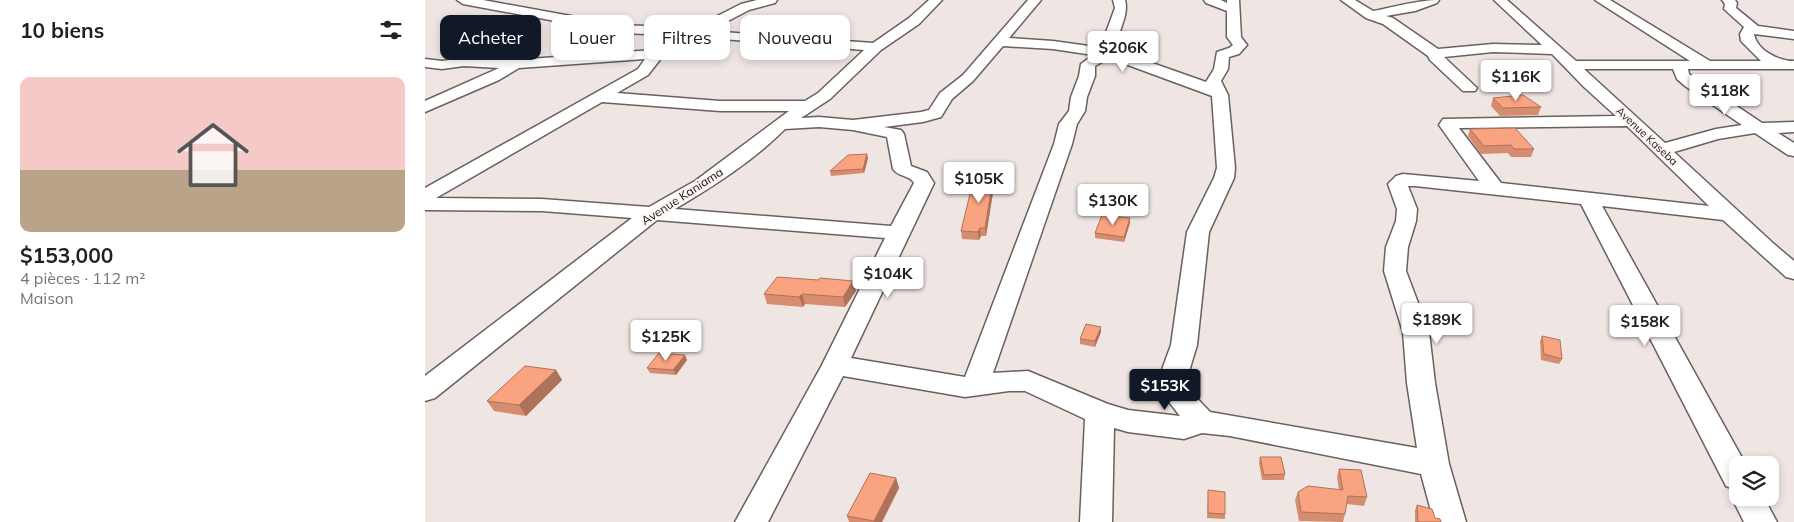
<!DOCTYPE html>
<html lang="fr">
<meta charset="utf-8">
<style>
:root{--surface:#fff;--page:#f2f2f2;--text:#202124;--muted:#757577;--line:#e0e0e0;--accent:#111827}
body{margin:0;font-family:Mulish,sans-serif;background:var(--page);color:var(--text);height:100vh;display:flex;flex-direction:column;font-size:19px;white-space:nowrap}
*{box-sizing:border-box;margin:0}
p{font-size:16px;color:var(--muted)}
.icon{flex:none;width:28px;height:28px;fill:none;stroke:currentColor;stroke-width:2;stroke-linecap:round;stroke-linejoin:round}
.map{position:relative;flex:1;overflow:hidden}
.drawer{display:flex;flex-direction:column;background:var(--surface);width:425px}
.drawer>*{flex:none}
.hud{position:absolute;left:15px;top:15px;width:475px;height:45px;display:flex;gap:10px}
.buttons{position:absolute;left:1304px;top:456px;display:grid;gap:10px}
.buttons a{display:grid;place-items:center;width:50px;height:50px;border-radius:10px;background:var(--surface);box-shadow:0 2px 8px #0003;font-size:25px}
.price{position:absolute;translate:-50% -42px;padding:0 11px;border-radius:5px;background:#fff;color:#222;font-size:16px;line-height:32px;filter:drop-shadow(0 1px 2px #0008)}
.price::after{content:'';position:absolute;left:50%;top:30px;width:15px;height:11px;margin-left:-8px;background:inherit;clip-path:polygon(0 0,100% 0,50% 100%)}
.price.active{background:var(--accent);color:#fff}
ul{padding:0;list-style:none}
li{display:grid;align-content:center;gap:10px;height:265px;padding:0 20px}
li+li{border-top:1px solid var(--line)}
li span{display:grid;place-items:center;height:155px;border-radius:10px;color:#555}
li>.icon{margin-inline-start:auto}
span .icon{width:90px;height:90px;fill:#fffc;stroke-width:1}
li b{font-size:21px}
h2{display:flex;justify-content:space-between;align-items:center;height:60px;padding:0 20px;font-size:21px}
.chip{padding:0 18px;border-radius:10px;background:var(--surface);box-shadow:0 2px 8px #0003;font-size:18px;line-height:45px}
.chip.active{background:var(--accent);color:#fff}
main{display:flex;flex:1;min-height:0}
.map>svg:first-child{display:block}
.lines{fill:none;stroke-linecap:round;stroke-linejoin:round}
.street-casing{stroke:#68615e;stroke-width:3}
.street{fill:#fff;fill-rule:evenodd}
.wall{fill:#d68c6e}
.shaded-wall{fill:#ae725a}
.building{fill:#f9a380;stroke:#ae725a}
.labels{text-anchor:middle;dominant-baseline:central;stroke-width:4;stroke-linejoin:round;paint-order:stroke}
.far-street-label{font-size:11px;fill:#191615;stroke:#fcf4f0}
.street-label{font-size:12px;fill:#191615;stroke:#fcf4f0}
</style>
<main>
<section class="drawer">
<h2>10 biens<svg class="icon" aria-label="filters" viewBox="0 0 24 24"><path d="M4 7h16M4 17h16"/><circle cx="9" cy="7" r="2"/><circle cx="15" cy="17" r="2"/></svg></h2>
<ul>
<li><span style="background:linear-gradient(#f6c9c9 60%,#b9a48a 0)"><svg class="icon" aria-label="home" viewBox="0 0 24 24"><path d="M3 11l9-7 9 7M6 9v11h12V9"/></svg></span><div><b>$153,000</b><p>4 pièces · 112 m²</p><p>Maison</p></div></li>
</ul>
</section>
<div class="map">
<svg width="1369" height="522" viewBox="0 0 1369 522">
<rect width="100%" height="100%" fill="#efe6e3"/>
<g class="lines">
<defs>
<path id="street" d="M32 0H58L195 25 221 26 255 35 316 4 332 0H352L350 3 324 10 284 31 448 43 484 18 504 0H517L494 24 456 50 405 99 376 118 394 117 428 120 496 112 504 110 515 93 538 75 603 0H616L584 38 628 41 678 48 677 43 690 8 688 0H700C705 18 689 34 693 51L781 82 789 69 792 52 804 48 808 45 802 37V11L781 3 779 0H796L802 3V0H814L816 37 822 45 814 54 804 57 803 69 796 81 803 95 810 168 809 178 784 232 772 345 762 378 767 393 785 412 992 448 982 383 978 332 959 271 961 247 971 221 972 209 963 184 971 176 978 174 1054 181 1014 125 1018 119 1191 116 1159 87 1127 54 1068 52 1019 57 1052 88 1050 91H1038L1005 60 1003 56 958 24 941 18 916 0H930L948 11C970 7 992 0 1014 0L1012 3 990 11 961 16 968 18 1013 49 1068 44 1117 45 1069 0H1082L1151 61H1265L1170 0H1185L1285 61H1336L1316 41 1315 34 1319 27 1299 9 1300 4 1297 0H1310L1312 3 1311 8 1333 26 1369 31V39L1329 34C1332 51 1354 61 1369 61V69H1263L1264 74 1337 123 1369 122V132L1353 133 1369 143V156L1363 155 1330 133 1293 139 1249 152 1349 244 1369 261V279L1361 277 1298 220 1177 206 1321 465H1312V498H1339L1352 522H1319L1307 498 1311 490 1301 486 1156 204 990 186H983L992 209 991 221 983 247 981 271 1004 332 1010 383 1024 464 1041 522H1009L996 474 805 436 777 433 759 439 703 432 689 428 687 522H655L660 419 600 391H584L540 397 418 376 343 522H310L397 365 460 238 232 220 10 398 0 401V376L207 218 117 211 0 210V188L213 69 220 59 94 68 74 80 0 112V101L74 68 39 66 17 69 0 67V59L17 61 39 58 90 60 228 50 245 40 221 34 195 33 38 4ZM271 37 439 50 393 93 380 101H295L192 93 223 75 237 57 245 51ZM578 46 628 49 668 55 656 64 654 76 646 97 644 111 634 124 629 144 540 377 426 358 509 183 502 172 486 166 479 134 476 130 459 127 498 122 516 117 527 99 548 81ZM684 58 787 96 792 168 789 178 762 232 746 345 734 378 741 398 755 416 703 410 683 404 603 371 568 373 647 144 652 124 660 111 662 97 670 76V66ZM1159 69H1248L1252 79 1260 86 1317 125 1291 129 1240 143ZM177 102 295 111H364L270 181 224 207 117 199 11 198ZM1202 126 1284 206 1076 183 1034 128ZM394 127 428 130 462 137 468 169C473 177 485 175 489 183L466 226 250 209C289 186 328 161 360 129Z"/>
</defs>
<use href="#street" class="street-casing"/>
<use href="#street" class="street"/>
</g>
<path class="wall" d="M1068 98 1116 107 1113 115 1075 116 1066 106Z
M1045 129 1109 149 1106 157H1086L1083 153 1056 154 1043 136Z
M443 158 439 173 406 176 405 171Z
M569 173 570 180 561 236H556L554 240 537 239 536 231 551 194Z
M705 218V223L699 242 670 238V233Z
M393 280 428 281 431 291 420 307 380 304 378 307 342 304 339 294Z
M676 332 670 347 655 344V339Z
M1117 336 1137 359 1134 364 1116 360 1115 341Z
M262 360 251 375 225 373 222 368Z
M131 370 137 380 101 416 69 411 62 401Z
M835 457 860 474 859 480H837L834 463Z
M914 469 942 497 939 506 922 504 920 514 918 522 874 521 870 500 873 492 914 490 912 477Z
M471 478 474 488 457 522H424L422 516Z
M783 490 800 514V519L782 518Z
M992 505 1010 518 1016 522H990V510Z"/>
<path class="shaded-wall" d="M442 154 443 158 439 173 438 169Z
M569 173 570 180 561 236 560 228Z
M705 218V223L699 242V237Z
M555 228 556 236 554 240 553 232Z
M428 281 431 291 420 307 418 297Z
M377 294 380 304 378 307 374 297Z
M676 327V332L670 347V341Z
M260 355 262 360 251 375 248 370Z
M131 370 137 380 101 416 94 405Z
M471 478 474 488 457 522H449V521Z"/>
<path class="building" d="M1098 95 1116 107 1078 108 1068 98Z
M1090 128 1109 149H1089L1086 145 1059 146 1045 129Z
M442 154 438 169 405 171 423 155Z
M569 173 560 228H555L553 232 536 231 545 194H551L550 174Z
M677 215 705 218 699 237 670 233Z
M352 277 393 280 395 278 428 281 418 297 377 294 374 297 339 294Z
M661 324 676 327 670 341 655 339Z
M1117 336 1135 340 1137 359 1119 354Z
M234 353 260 355 248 370 222 368Z
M100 366 131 370 94 405 62 401Z
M835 457H856L860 474 839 475Z
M914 469 936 470 942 497 923 496 920 514 876 512 873 492 883 486 918 490Z
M445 473 471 478 449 521 422 516Z
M783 490 800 492V514L783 513Z
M992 505 1007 509 1010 518 1015 519 1016 522H993Z"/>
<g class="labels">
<g class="far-street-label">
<text transform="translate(1222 136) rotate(43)">Avenue Kaseba</text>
</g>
<g class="street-label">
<text transform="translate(257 196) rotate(-33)">Avenue Kaniama</text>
</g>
</g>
</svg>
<div class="buttons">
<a><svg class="icon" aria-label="layers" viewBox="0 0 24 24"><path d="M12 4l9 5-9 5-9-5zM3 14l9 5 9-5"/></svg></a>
</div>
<b class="price" style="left:698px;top:73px">$206K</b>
<b class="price" style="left:1091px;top:102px">$116K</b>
<b class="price" style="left:1300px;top:116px">$118K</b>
<b class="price" style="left:554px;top:204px">$105K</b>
<b class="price" style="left:688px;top:226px">$130K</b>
<b class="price" style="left:463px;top:299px">$104K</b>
<b class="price" style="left:1012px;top:345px">$189K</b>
<b class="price" style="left:1220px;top:347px">$158K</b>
<b class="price" style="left:241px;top:362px">$125K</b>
<b class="price active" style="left:740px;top:411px">$153K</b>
<div class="hud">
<a class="chip active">Acheter</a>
<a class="chip">Louer</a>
<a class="chip">Filtres</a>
<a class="chip">Nouveau</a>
</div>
</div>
</main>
